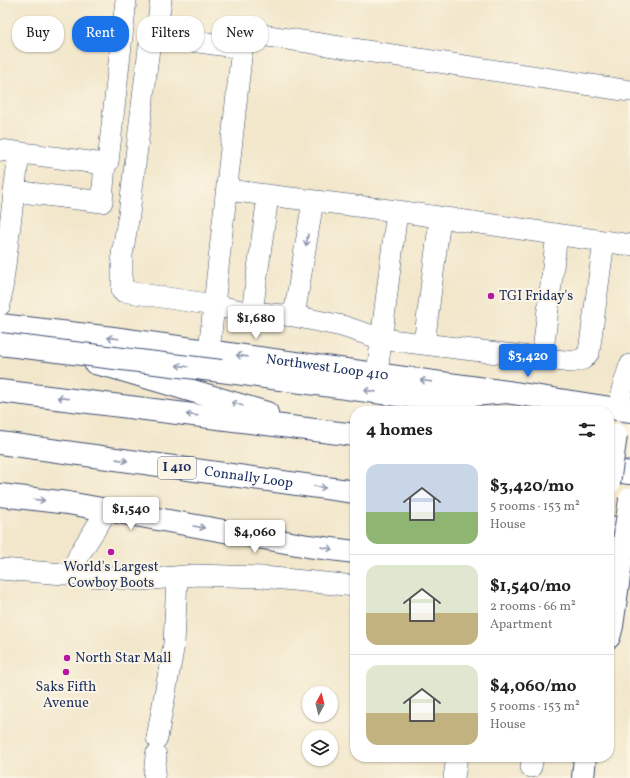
<!DOCTYPE html>
<meta charset="utf-8">
<style>
:root{--surface:#fff;--page:#f2f2f2;--text:#222;--muted:#767676;--line:#e0e0e0;--accent:#1a73e8}
body{margin:0;font-family:Vollkorn,serif;background:var(--page);color:var(--text);height:100vh;display:flex;flex-direction:column;font-size:15px;white-space:nowrap}
*{box-sizing:border-box;margin:0}
p{font-size:13px;color:var(--muted)}
.icon{flex:none;width:22px;height:22px;fill:none;stroke:currentColor;stroke-width:2;stroke-linecap:round;stroke-linejoin:round}
.map{position:relative;flex:1;overflow:hidden}
.side{position:absolute;left:350px;top:406px;width:264px;height:356px;display:flex;flex-direction:column;background:var(--surface);border-radius:16px;box-shadow:0 1px 3px #0004}
.side>*{flex:none}
.guide{position:absolute;left:12px;top:16px;width:278px;height:36px;display:flex;gap:8px}
.needle{width:26px;rotate:7deg}
.controls{position:absolute;left:302px;top:686px;display:grid;gap:8px}
.controls a{display:grid;place-items:center;width:36px;height:36px;border-radius:50%;background:var(--surface);box-shadow:0 1px 3px #0004;font-size:20px}
.price{position:absolute;translate:-50% -34px;padding:0 9px;border-radius:4px;background:#fff;color:#222;font-size:13px;line-height:26px;filter:drop-shadow(0 1px 2px #0008)}
.price::after{content:'';position:absolute;left:50%;top:24px;width:12px;height:9px;margin-left:-6px;background:inherit;clip-path:polygon(0 0,100% 0,50% 100%)}
.price.current{background:var(--accent);color:#fff}
ul{padding:0;list-style:none}
li{display:flex;align-items:center;gap:12px;height:100px;padding:0 16px}
li+li{border-top:1px solid var(--line)}
li span{display:grid;place-items:center;flex:none;width:112px;height:80px;border-radius:12px;color:#555}
li>.icon{margin-inline-start:auto}
span .icon{width:48px;height:48px;fill:#fffc;stroke-width:1}
li b{font-size:17px}
h2{display:flex;justify-content:space-between;align-items:center;height:48px;padding:0 16px;font-size:17px}
.pill{padding:0 14px;border-radius:16px;background:var(--surface);box-shadow:0 1px 3px #0004;font-size:14px;line-height:36px}
.pill.current{background:var(--accent);color:#fff}
.map>svg:first-child{display:block}
.lines{fill:none;stroke-linecap:round;stroke-linejoin:round}
.minor-casing{stroke:#3b4b6e;stroke-width:22}
.major-casing{stroke:#3b4b6e;stroke-width:24}
.highway-casing{stroke:#3b4b6e;stroke-width:24}
.minor{stroke:#fff;stroke-width:21}
.major{stroke:#fff;stroke-width:22}
.highway{stroke:#fff;stroke-width:22}
.major-bridge-casing{stroke:#3b4b6e;stroke-width:24;stroke-linecap:butt}
.highway-bridge-casing{stroke:#3b4b6e;stroke-width:24;stroke-linecap:butt}
.major-bridge{stroke:#fff;stroke-width:22}
.highway-bridge{stroke:#fff;stroke-width:22}
.oneway{stroke:#8d97ae}
.poi-dot{fill:#b5179e;stroke:#fcf5e5;stroke-width:1.5}
.labels{text-anchor:middle;dominant-baseline:central;stroke-width:4;stroke-linejoin:round;paint-order:stroke}
.shield{fill:#fcf5e5;stroke:#5e6a86;stroke-width:1}
.shield-label{font-size:13px;font-weight:bold;fill:#1b2f5e}
.poi-label{font-size:14px;fill:#1b2f5e;stroke:#fcf5e5;text-anchor:start}
.street-label{font-size:14px;fill:#1b2f5e;stroke:#fcf5e5}
</style>
<div class="map">
<svg width="630" height="778" viewBox="0 0 630 778">
<rect width="100%" height="100%" fill="#fcf5e5"/>
<filter id="ink" filterUnits="userSpaceOnUse"><feTurbulence type="fractalNoise" baseFrequency=".025" numOctaves="2"/><feDisplacementMap in="SourceGraphic" scale="8" xChannelSelector="R" yChannelSelector="G"/><feConvolveMatrix kernelMatrix="1 2 1 2 8 2 1 2 1" color-interpolation-filters="sRGB"/></filter>
<filter id="wash" filterUnits="userSpaceOnUse"><feTurbulence type="fractalNoise" baseFrequency=".012" numOctaves="4" result="noise"/><feDisplacementMap in="SourceGraphic" scale="16" xChannelSelector="R" yChannelSelector="G"/><feGaussianBlur stdDeviation="0.9" result="paint"/><feColorMatrix in="noise" values="0 0 0 0 0 0 0 0 0 0 0 0 0 0 0 0 0 1.4 0 .05"/><feComposite in="paint" operator="in"/></filter>
<g filter="url(#wash)">
<rect width="100%" height="100%" fill="#f2e7cb"/>
</g>
<g filter="url(#ink)">
<g class="lines">
<defs>
<path id="minor" d="M161 0 156 36 242 48
M156 36 149 48 129 214 122 255V291L214 305 241 311 294 316 342 326 382 339 572 362 583 359 589 352 604 241
M0 150 97 163 108 162 126 0
M227 190 397 211 377 374
M14 191 102 202 105 163
M397 211 630 245
M0 305 19 153
M252 312 268 196
M294 316 313 201
M424 344 440 218
M209 351 242 48 248 38 255 34 630 91
M542 359 557 234
M619 410 622 390 630 365
M0 569 142 580 196 575 263 577 355 586
M71 574 80 553 108 509
M157 738 174 644 177 577
M531 767 533 757
M154 778 156 755
M454 778 457 757"/>
<g id="major">
<path id="s1" d="M0 325 113 338 507 392 630 411"/>
<path d="M0 495 68 503 308 546 355 552"/>
<path d="M609 637 612 626 621 563"/>
<path d="M583 778 585 757"/>
</g>
<g id="highway">
<path d="M95 363 112 367 267 413"/>
<path d="M221 371 427 399 507 392"/>
<path d="M0 391 355 435"/>
<path id="s2" d="M0 443 355 492"/>
<path d="M609 470 630 473"/>
<path d="M609 527 630 530"/>
</g>
</defs>
<use href="#minor" class="minor-casing"/>
<use href="#major" class="major-casing"/>
<use href="#highway" class="highway-casing"/>
<use href="#minor" class="minor"/>
<use href="#major" class="major"/>
<use href="#highway" class="highway"/>
<defs>
<path id="major-bridge" d="M609 483 616 435
M621 563 630 499"/>
<path id="highway-bridge" d="M0 344 221 371"/>
</defs>
<use href="#major-bridge" class="major-bridge-casing"/>
<use href="#highway-bridge" class="highway-bridge-casing"/>
<use href="#major-bridge" class="major-bridge"/>
<use href="#highway-bridge" class="highway-bridge"/>
</g>
<defs><path id="oneway-shaft" d="M-6 0H5M1.5-3L5.5 0L1.5 3" fill="none" stroke-width="1.6" stroke-linecap="round" stroke-linejoin="round"/></defs>
<g class="oneway">
<use href="#oneway-shaft" transform="translate(307 240) rotate(100)"/>
<use href="#oneway-shaft" transform="translate(113 338) rotate(-173)"/>
<use href="#oneway-shaft" transform="translate(242 356) rotate(-172)"/>
<use href="#oneway-shaft" transform="translate(182 366) rotate(-173)"/>
<use href="#oneway-shaft" transform="translate(426 381) rotate(-172)"/>
<use href="#oneway-shaft" transform="translate(370 391) rotate(-172)"/>
<use href="#oneway-shaft" transform="translate(63 398) rotate(-173)"/>
<use href="#oneway-shaft" transform="translate(237 404) rotate(-163)"/>
<use href="#oneway-shaft" transform="translate(192 415) rotate(-173)"/>
<use href="#oneway-shaft" transform="translate(122 460) rotate(8)"/>
<use href="#oneway-shaft" transform="translate(320 487) rotate(8)"/>
<use href="#oneway-shaft" transform="translate(39 500) rotate(7)"/>
<use href="#oneway-shaft" transform="translate(199 527) rotate(10)"/>
<use href="#oneway-shaft" transform="translate(327 548) rotate(8)"/>
</g>
</g>
<g class="poi-dot">
<circle cx="491" cy="296" r="4"/>
<circle cx="111" cy="552" r="4"/>
<circle cx="67" cy="658" r="4"/>
<circle cx="66" cy="672" r="4"/>
</g>
<g class="labels">
<rect class="shield" x="158" y="457" width="38" height="22" rx="3"/>
<g class="shield-label">
<text x="177" y="468">I 410</text>
</g>
<g class="poi-label">
<text x="499" y="296">TGI Friday's</text>
<text x="111" y="567" text-anchor="middle">World's Largest<tspan x="111" dy="16">Cowboy Boots</tspan></text>
<text x="75" y="658">North Star Mall</text>
<text x="66" y="687" text-anchor="middle">Saks Fifth<tspan x="66" dy="16">Avenue</tspan></text>
</g>
<g class="street-label">
<text stroke="none"><textPath href="#s1" startOffset="330">Northwest Loop 410</textPath></text>
<text stroke="none"><textPath href="#s2" startOffset="251">Connally Loop</textPath></text>
</g>
</g>
</svg>
<div class="controls">
<a><svg class="needle" viewBox="-14 -14 28 28"><path d="M0-13l5 13h-10z" fill="#e53935"/><path d="M0 13l5-13h-10z" fill="#767676"/></svg></a>
<a><svg class="icon" aria-label="layers" viewBox="0 0 24 24"><path d="M12 4l9 5-9 5-9-5zM3 14l9 5 9-5"/></svg></a>
</div>
<b class="price" style="left:256px;top:340px">$1,680</b>
<b class="price current" style="left:528px;top:378px">$3,420</b>
<b class="price" style="left:131px;top:531px">$1,540</b>
<b class="price" style="left:255px;top:554px">$4,060</b>
<div class="guide">
<a class="pill">Buy</a>
<a class="pill current">Rent</a>
<a class="pill">Filters</a>
<a class="pill">New</a>
</div>
<section class="side">
<h2>4 homes<svg class="icon" aria-label="filters" viewBox="0 0 24 24"><path d="M4 7h16M4 17h16"/><circle cx="9" cy="7" r="2"/><circle cx="15" cy="17" r="2"/></svg></h2>
<ul>
<li><span style="background:linear-gradient(#c9d6e8 60%,#8fb573 0)"><svg class="icon" aria-label="home" viewBox="0 0 24 24"><path d="M3 11l9-7 9 7M6 9v11h12V9"/></svg></span><div><b>$3,420/mo</b><p>5 rooms · 153 m²</p><p>House</p></div></li>
<li><span style="background:linear-gradient(#dfe7d0 60%,#c2b280 0)"><svg class="icon" aria-label="home" viewBox="0 0 24 24"><path d="M3 11l9-7 9 7M6 9v11h12V9"/></svg></span><div><b>$1,540/mo</b><p>2 rooms · 66 m²</p><p>Apartment</p></div></li>
<li><span style="background:linear-gradient(#dfe7d0 60%,#c2b280 0)"><svg class="icon" aria-label="home" viewBox="0 0 24 24"><path d="M3 11l9-7 9 7M6 9v11h12V9"/></svg></span><div><b>$4,060/mo</b><p>5 rooms · 153 m²</p><p>House</p></div></li>
</ul>
</section>
</div>
